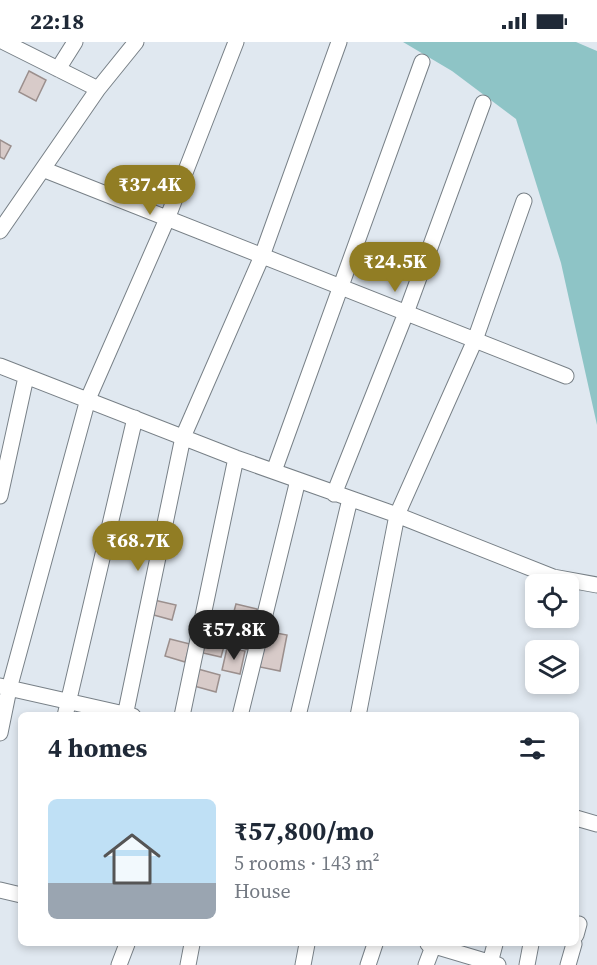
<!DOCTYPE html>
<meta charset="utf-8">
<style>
:root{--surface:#fff;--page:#f6f6f7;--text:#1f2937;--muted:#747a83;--line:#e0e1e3;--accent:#917d24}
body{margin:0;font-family:"Source Serif 4",serif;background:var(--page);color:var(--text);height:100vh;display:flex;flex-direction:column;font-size:22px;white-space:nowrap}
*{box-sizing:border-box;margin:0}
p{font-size:20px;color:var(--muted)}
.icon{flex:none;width:33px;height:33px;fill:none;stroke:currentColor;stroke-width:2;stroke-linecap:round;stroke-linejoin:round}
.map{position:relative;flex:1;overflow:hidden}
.panel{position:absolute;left:18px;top:670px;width:561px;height:234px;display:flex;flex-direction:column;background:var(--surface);border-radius:9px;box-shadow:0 3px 9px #0003}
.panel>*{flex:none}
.fabs{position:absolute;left:525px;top:532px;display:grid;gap:12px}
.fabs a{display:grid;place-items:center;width:54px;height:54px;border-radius:9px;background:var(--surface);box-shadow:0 3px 9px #0003;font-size:30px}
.price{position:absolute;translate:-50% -51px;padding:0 14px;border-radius:21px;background:var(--accent);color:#fff;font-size:20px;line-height:39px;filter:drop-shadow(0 2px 3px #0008)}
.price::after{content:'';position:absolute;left:50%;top:36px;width:18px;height:14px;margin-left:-9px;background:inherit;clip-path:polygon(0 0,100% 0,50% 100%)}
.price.current{background:#222;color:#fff}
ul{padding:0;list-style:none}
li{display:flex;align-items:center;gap:18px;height:150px;padding:0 30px}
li+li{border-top:2px solid var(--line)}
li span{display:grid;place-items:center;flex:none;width:168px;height:120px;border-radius:9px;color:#555}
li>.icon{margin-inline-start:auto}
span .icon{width:72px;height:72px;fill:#fffc;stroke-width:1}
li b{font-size:26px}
h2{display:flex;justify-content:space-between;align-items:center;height:72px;padding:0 30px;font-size:26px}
.status{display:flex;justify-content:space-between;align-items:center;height:42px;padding:0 30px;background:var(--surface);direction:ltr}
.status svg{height:16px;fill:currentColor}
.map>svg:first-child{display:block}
.water{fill:#8ec4c6}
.building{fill:#d8cbc9;stroke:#9b8f8d;stroke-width:1.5}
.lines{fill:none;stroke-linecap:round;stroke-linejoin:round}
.street-casing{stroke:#788087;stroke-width:17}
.street{stroke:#fff;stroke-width:15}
</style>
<div class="status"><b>22:18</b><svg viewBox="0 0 49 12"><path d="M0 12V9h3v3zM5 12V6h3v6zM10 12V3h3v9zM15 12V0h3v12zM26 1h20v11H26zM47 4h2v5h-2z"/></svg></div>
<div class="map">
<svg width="597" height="923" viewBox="0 0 597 923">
<rect width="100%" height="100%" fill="#e0e8f0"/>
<path class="water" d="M403 0H576L597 9V383L561 221 516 77 452 29Z"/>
<path class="building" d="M29 29 46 38 36 59 19 50Z
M0 98 11 104 4 117 0 115Z
M154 558 176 563 172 578 150 572Z
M236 562 257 567 255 578 233 573Z
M232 577 254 583 252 594 230 589Z
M266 589 287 593 280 629 260 625Z
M230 591 251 596 249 608 227 602Z
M207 592 226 597 221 615 203 611Z
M170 597 190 602 185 620 165 614Z
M227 606 245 609 240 632 222 628Z
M198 627 220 633 216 650 194 644Z"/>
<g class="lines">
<defs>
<path id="street" d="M4 0 98 47
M58 27 75 0
M45 128 566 334
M0 189 98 47 136 0
M0 324 236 416 397 473 553 535 597 543
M274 429 422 20
M334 452 406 271 483 61
M0 454 26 335
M0 644 133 674
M65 674 135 376
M125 674 183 395 262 214 339 0
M182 674 236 416
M240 674 298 438
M298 674 350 457
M358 674 397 473 475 298 524 159
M0 691 9 647 88 357 167 177 236 0
M576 776 597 782
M0 848 21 853
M576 893 579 882
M428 902 498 923
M490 921 495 902
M119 923 127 902
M188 923 192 902
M303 923 307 902
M368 923 375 902
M426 923 434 902
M527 923 531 902
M568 923 574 902"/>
</defs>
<use href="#street" class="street-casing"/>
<use href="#street" class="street"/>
</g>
</svg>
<div class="fabs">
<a><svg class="icon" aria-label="locate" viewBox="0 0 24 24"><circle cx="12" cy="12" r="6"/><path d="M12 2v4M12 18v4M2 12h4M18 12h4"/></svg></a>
<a><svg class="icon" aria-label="layers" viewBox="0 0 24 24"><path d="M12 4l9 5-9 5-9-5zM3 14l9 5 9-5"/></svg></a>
</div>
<b class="price" style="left:150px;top:174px">₹37.4K</b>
<b class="price" style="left:395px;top:251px">₹24.5K</b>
<b class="price" style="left:138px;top:530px">₹68.7K</b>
<b class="price current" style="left:234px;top:619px">₹57.8K</b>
<section class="panel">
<h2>4 homes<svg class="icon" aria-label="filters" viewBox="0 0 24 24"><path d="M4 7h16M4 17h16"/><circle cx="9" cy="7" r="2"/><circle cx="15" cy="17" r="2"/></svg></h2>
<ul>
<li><span style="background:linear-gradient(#bfe0f5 70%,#9aa5b1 0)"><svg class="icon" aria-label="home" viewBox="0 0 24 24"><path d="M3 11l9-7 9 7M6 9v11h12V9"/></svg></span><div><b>₹57,800/mo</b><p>5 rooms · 143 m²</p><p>House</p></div></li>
</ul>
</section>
</div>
